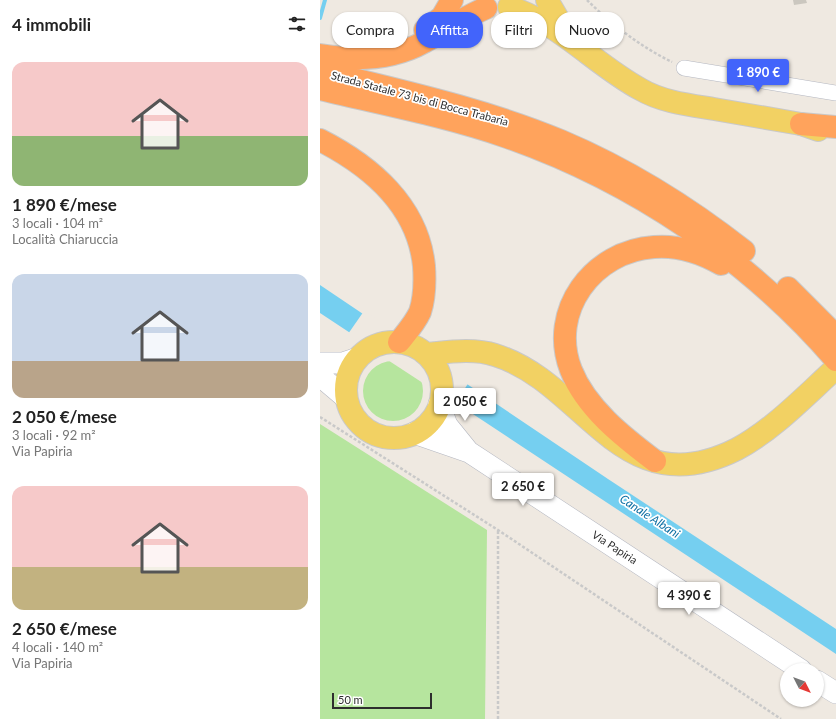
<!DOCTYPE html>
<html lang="it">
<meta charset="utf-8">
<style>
:root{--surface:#fff;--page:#f6f6f6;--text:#222;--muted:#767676;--accent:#4264fb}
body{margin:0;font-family:Lato,sans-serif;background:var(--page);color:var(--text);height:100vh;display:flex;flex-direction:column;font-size:15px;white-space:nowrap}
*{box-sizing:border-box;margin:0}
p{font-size:13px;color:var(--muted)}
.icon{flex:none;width:22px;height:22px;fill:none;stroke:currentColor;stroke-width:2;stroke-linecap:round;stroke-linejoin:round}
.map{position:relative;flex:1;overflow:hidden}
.panel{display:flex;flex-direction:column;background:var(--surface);width:320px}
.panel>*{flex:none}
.banner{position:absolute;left:12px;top:12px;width:380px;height:36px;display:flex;gap:8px}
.needle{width:26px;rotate:132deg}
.tools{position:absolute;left:460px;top:663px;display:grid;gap:8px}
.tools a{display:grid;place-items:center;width:44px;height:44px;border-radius:50%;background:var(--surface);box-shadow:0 1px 3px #0004;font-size:20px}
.scale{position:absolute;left:12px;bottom:10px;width:100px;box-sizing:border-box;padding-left:4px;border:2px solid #2e2e2e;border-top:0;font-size:11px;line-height:14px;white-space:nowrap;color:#2e2e2e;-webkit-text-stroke:3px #fff;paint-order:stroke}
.price{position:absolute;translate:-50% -34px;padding:0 9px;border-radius:4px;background:#fff;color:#222;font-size:13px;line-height:26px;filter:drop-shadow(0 1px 2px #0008)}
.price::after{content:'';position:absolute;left:50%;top:24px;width:12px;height:9px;margin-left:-6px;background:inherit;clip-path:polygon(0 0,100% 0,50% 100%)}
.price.current{background:var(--accent);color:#fff}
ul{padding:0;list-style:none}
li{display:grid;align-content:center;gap:8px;height:212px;padding:0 12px}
li span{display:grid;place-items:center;height:124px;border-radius:12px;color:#555}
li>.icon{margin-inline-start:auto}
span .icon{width:72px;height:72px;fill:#fffc;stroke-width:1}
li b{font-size:17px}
h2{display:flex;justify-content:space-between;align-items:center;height:48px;padding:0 12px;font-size:17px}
.tag{padding:0 14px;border-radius:16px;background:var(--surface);box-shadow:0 1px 3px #0004;font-size:14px;line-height:36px}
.tag.current{background:var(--accent);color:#fff}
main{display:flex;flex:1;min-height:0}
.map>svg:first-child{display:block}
.green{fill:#b6e59e}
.water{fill:#75cff0}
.pier{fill:#efe9e1}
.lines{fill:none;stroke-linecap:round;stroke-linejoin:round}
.stream{stroke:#75cff0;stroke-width:4}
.building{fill:#cbc7bf}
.street-casing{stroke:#b4b7c1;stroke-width:16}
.secondary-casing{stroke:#b4b7c1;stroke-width:22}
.primary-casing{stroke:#c9c9c9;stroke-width:24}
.highway-casing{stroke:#c9c9c9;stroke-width:24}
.path{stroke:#c9c9c9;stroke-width:2.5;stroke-dasharray:3 2;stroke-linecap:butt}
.street{stroke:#fff;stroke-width:15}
.secondary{stroke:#fff;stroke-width:21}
.primary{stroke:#f2d163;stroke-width:22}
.highway{stroke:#ffa35c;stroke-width:22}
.labels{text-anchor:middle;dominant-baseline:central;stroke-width:3.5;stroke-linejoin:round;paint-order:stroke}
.street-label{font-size:11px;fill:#2e2e2e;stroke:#fff}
.water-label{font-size:12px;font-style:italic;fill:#0d6fa3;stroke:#fff}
</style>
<main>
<section class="panel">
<h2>4 immobili<svg class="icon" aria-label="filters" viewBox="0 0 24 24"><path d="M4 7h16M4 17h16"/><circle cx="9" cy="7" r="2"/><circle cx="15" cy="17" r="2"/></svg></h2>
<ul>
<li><span style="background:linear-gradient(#f6c9c9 60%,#8fb573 0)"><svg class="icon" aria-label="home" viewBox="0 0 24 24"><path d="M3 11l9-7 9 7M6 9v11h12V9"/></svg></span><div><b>1 890 €/mese</b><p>3 locali · 104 m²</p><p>Località Chiaruccia</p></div></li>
<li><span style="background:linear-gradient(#c9d6e8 70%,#b9a48a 0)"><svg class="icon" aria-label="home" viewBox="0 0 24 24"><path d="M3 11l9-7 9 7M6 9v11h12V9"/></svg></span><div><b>2 050 €/mese</b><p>3 locali · 92 m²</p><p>Via Papiria</p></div></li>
<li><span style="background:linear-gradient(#f6c9c9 65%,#c2b280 0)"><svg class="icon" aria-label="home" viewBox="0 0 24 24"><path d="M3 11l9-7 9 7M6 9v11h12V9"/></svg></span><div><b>2 650 €/mese</b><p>4 locali · 140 m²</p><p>Via Papiria</p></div></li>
</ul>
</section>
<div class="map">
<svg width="516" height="719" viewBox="0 0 516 719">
<rect width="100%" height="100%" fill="#efe9e1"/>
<path class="green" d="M43 391a30 30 0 1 1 60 0a30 30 0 1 1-60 0Z
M0 424 167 530 165 719H0Z"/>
<path class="water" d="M0 285 288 479 516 629V654L0 313Z"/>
<path class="pier" d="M44 311 149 382 135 404 28 334Z"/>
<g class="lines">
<path class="stream" d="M0 18 5 0"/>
</g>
<path class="building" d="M473 0H486L487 3 474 5Z"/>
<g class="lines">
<defs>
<path id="street" d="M364 68 516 93"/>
<path id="secondary" d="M0 363H23L38 358
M0 376 26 398
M119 404 127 425 148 451
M94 433 149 452 481 670
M497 681 516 693"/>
<path id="primary" d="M227 0 247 34
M189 7C240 23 274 64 320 89 342 102 369 105 394 109 423 114 452 119 481 124L498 130
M26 390a48 48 0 1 1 96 0a48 48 0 1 1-96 0Z
M106 354C128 352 154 348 175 355 266 383 301 508 417 449 453 430 486 395 516 368"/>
<path id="highway" d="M105 30 122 17 132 0
M0 55C36 61 72 60 104 42 125 31 144 17 166 8
M0 71C81 91 164 109 241 141 307 169 368 207 424 251
M0 89C62 104 127 116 187 137 313 181 429 259 516 360
M481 124 516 127
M0 140C51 166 98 206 104 266 105 281 105 297 100 312 95 323 87 332 79 342
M468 288 516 336
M335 461C303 437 266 408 251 370 228 311 273 251 334 247 358 245 380 252 401 264"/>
</defs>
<use href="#street" class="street-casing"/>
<use href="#secondary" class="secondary-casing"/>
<use href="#primary" class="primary-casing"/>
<use href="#highway" class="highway-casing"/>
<path class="path" d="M267 0C291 24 321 47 352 62
M23 414C37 436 57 448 84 445
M0 417 178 530 461 719
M178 719V530"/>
<use href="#street" class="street"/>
<use href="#secondary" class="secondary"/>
<use href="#primary" class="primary"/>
<use href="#highway" class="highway"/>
</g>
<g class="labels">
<g class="street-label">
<text transform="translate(100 98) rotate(15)">Strada Statale 73 bis di Bocca Trabaria</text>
<text transform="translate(295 547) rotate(33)">Via Papiria</text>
</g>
<g class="water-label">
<text transform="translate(330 516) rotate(33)">Canale Albani</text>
</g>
</g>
</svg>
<div class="tools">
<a><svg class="needle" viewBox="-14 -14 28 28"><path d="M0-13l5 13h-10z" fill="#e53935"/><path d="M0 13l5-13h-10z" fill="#767676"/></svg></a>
</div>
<div class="scale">50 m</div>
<b class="price current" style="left:438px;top:93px">1 890 €</b>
<b class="price" style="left:145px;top:422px">2 050 €</b>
<b class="price" style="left:203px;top:507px">2 650 €</b>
<b class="price" style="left:369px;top:616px">4 390 €</b>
<div class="banner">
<a class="tag">Compra</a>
<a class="tag current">Affitta</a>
<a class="tag">Filtri</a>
<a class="tag">Nuovo</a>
</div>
</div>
</main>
